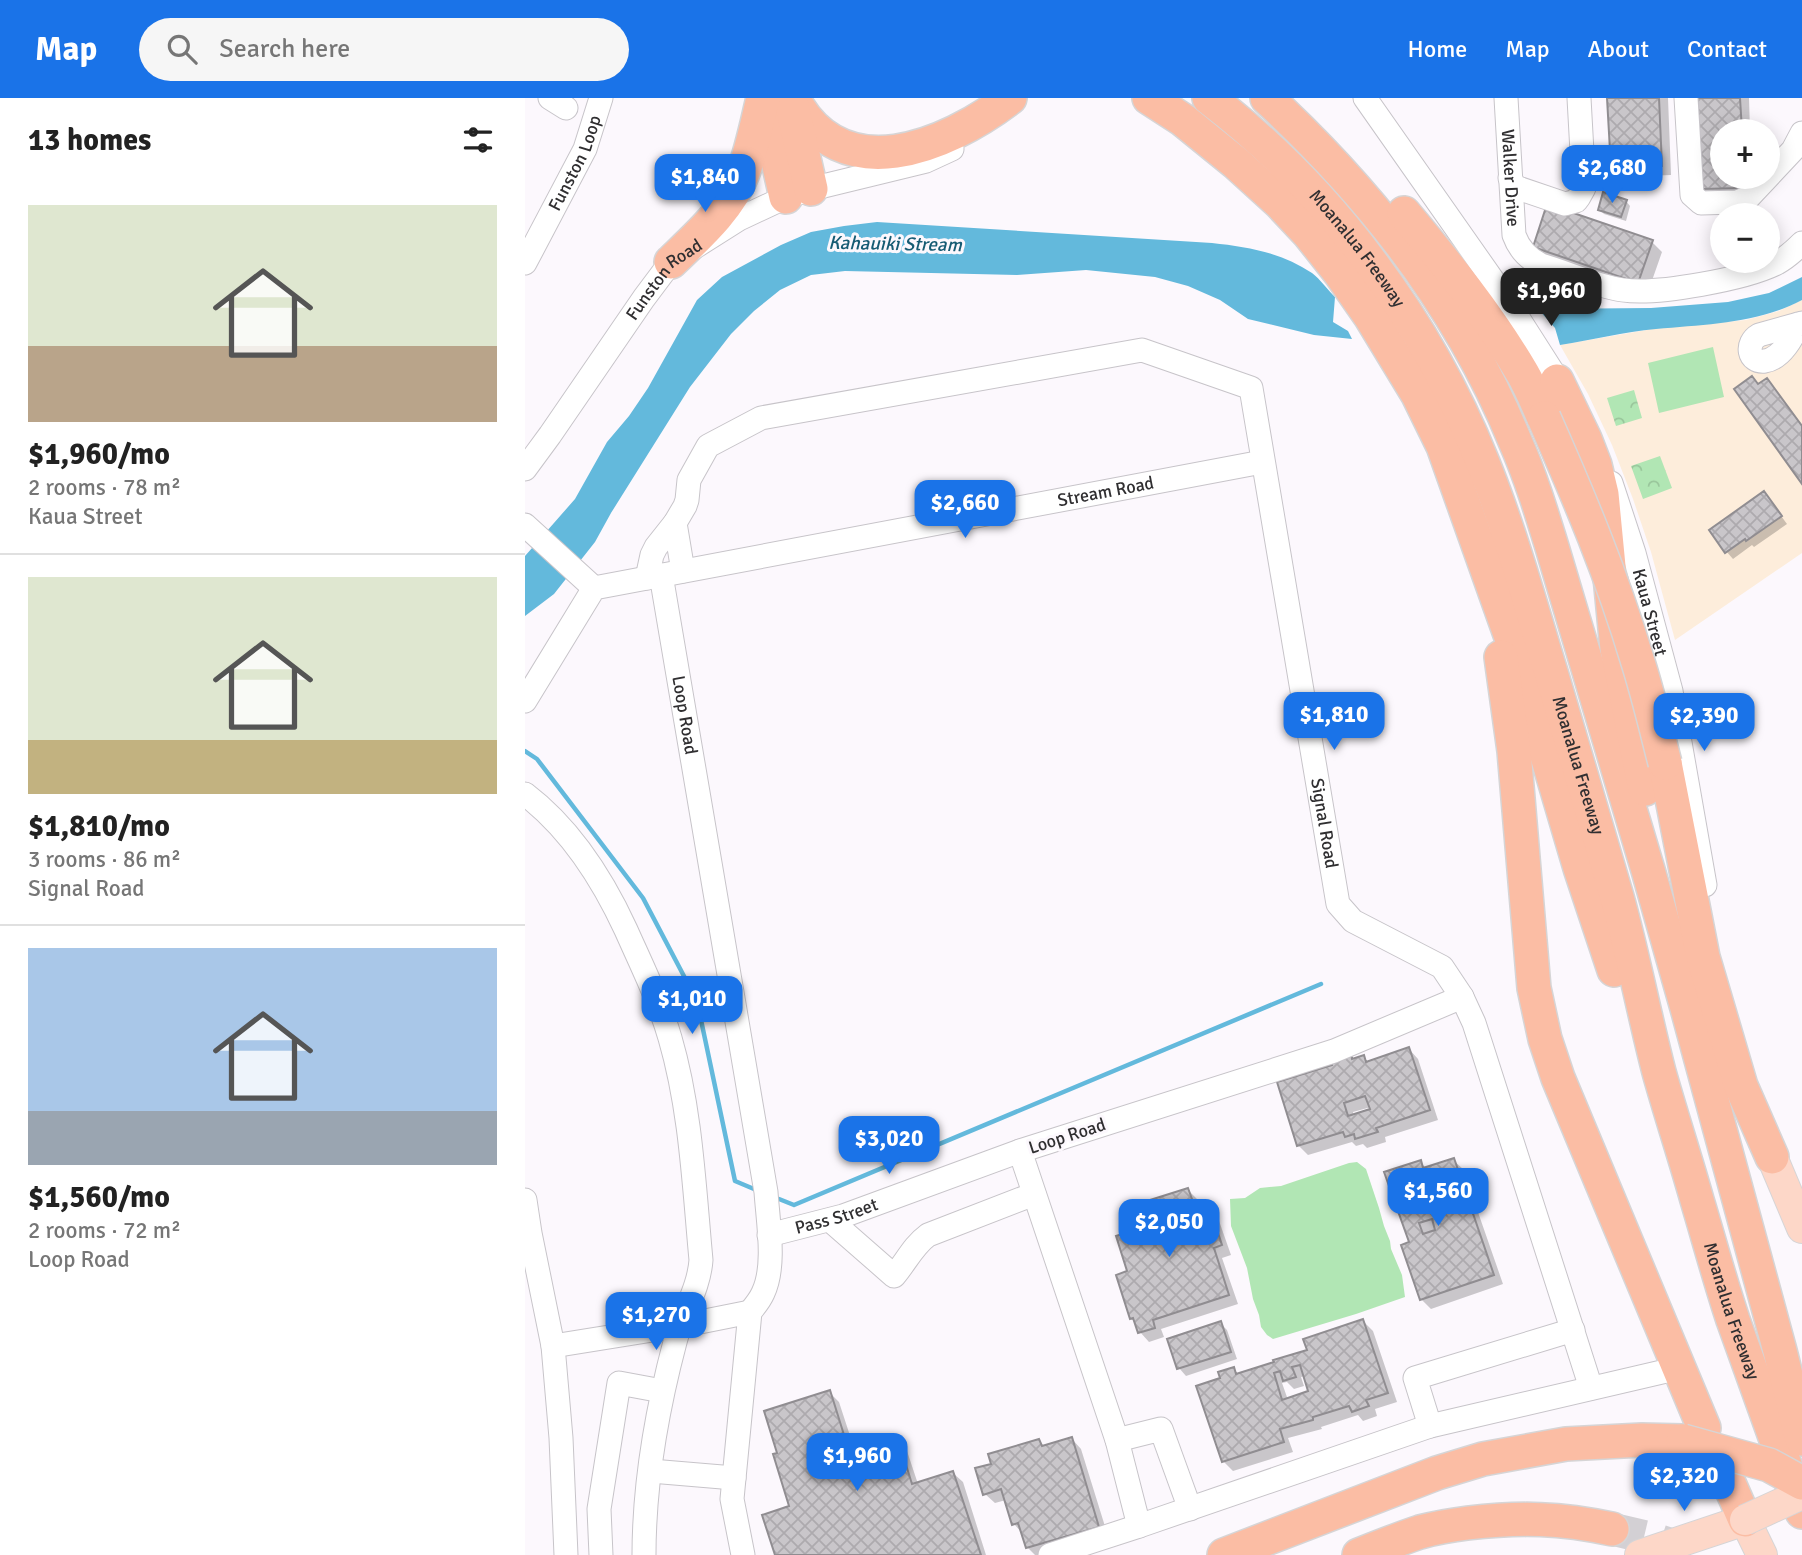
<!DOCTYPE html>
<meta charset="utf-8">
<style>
:root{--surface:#fff;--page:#f6f6f6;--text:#222;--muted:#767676;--line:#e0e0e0;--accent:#1a73e8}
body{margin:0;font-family:Signika,sans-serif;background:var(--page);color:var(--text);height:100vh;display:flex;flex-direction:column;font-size:26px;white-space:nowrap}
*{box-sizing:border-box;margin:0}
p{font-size:23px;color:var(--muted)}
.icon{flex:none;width:38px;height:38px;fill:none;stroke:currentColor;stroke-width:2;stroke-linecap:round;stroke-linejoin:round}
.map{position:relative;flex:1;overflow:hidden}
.details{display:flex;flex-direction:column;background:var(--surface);width:525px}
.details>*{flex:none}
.tools{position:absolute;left:1185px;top:21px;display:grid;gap:14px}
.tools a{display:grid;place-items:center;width:70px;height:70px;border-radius:50%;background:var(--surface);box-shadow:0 4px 18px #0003;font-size:35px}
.price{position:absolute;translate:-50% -60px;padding:0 16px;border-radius:14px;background:var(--accent);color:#fff;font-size:23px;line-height:46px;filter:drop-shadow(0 2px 4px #0008)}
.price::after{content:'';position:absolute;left:50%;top:42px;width:21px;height:16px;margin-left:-10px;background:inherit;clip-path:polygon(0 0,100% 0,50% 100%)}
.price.on{background:#222;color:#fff}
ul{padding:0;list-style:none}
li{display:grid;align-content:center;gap:14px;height:371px;padding:0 28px}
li+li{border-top:2px solid var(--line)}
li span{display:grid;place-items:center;height:217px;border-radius:0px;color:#555}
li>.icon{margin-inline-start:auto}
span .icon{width:126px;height:126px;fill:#fffc;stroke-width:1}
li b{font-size:30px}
h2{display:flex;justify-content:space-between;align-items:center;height:84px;padding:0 28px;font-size:30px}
header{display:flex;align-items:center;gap:42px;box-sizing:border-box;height:98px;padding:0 35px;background:var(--accent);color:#fff}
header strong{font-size:33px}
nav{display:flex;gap:38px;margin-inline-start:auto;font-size:24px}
.search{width:490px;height:63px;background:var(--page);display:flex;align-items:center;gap:18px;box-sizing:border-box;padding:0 24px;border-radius:38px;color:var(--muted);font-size:26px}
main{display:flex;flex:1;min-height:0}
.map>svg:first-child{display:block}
.education{fill:#fdeddb}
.green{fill:#b1e6b4}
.park{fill:url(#park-crowns)}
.water{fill:#63b9dc}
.shadow{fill:#0003;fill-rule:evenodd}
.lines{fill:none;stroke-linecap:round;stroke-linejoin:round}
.stream{stroke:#63b9dc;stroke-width:4.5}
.building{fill:url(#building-cross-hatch);stroke:#908d91;stroke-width:2;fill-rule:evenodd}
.highway-tunnel{stroke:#d3d0d4;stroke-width:33;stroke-dasharray:33 17;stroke-linecap:butt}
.minor-casing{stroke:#c7c4c9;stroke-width:25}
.major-casing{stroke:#d6d5d6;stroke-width:32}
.highway-casing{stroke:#d6d5d6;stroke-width:36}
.minor{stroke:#fff;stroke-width:23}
.major{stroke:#fdd7c8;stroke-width:30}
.highway{stroke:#fbbda4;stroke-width:33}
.major-bridge-casing{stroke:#d6d5d6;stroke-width:32;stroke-linecap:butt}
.highway-bridge-casing{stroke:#d6d5d6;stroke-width:36;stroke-linecap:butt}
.major-bridge{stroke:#fdd7c8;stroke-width:30}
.highway-bridge{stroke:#fbbda4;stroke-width:33}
.labels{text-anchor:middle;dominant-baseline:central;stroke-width:6;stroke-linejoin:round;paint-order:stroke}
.street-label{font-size:18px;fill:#302f31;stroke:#fcf8fd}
.water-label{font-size:19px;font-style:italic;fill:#165b73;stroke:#fcf8fd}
</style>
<header>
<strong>Map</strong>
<div class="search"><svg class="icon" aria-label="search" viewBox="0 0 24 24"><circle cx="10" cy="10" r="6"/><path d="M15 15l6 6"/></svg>Search here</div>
<nav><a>Home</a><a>Map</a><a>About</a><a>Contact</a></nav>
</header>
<main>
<section class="details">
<h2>13 homes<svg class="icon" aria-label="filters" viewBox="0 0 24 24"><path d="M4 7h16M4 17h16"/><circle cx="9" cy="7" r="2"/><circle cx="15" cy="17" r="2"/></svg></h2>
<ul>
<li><span style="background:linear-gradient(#dfe7d0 65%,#b9a48a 0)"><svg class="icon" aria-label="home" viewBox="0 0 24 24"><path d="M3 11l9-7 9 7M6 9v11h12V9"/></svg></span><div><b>$1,960/mo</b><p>2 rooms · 78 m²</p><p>Kaua Street</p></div></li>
<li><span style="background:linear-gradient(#dfe7d0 75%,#c2b280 0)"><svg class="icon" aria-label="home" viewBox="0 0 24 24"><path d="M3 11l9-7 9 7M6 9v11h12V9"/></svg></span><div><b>$1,810/mo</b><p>3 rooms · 86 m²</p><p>Signal Road</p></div></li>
<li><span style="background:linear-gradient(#a9c7e8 75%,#9aa5b1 0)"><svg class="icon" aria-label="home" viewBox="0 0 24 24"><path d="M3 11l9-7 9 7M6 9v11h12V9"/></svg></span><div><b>$1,560/mo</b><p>2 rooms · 72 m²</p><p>Loop Road</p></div></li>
</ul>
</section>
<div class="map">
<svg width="1277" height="1457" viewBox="0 0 1277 1457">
<defs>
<pattern id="park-crowns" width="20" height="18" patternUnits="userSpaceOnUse" patternTransform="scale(1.75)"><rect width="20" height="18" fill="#b1e6b4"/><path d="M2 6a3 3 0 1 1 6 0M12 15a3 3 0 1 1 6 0" fill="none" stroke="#99c69b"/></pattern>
<pattern id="building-cross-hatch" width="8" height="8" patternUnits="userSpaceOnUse" patternTransform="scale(1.75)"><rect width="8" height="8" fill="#c9c6ca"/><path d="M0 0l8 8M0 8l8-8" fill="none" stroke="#adaaae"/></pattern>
</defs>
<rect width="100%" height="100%" fill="#fcf8fd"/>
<path class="education" d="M1277 202V455L1150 542 1126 454 1108 401 1087 347 1063 296 1035 247 1127 231 1221 222 1254 213Z"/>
<path class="green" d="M1188 249 1199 299 1134 315 1123 265Z
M832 1064 841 1071 854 1110 859 1128 865 1143 866 1151 877 1177 880 1199 831 1216 748 1241 742 1237 736 1229 734 1217 728 1201 722 1170 706 1128 705 1101 720 1100 735 1090 756 1088 824 1065Z"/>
<path class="park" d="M1109 292 1117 320 1091 328 1082 300Z
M1135 358 1147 390 1118 401 1106 368Z"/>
<path class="water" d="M352 124 687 145C723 149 755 154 787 175 795 181 803 192 810 199L808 224 823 233 827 241 789 237 723 221 695 202 663 188 630 179 561 172 492 177 320 173 286 177 255 192 229 213 206 236 165 289 86 415 70 444 29 496 0 518V458L50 401 82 344 104 318 123 290 172 202 197 179 256 147 286 134 319 128Z
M1277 179V202C1231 226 1181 226 1131 231 1099 234 1067 242 1035 247L1030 230 1013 211 1126 210 1203 204 1244 195Z"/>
<path class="shadow" d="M1084 0H1143L1146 77 1097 79 1087 70Z
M1174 0H1224L1225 33H1197V79H1227L1228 99 1187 101 1178 91Z
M1101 103 1105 108 1101 123 1079 116 1075 112Z
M1127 144 1137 154 1123 194 1019 158 1010 148Z
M1239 395 1262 426 1229 449 1227 447 1208 461 1201 453Z
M884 951 893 961 913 1022 860 1039 861 1044 842 1050 838 1046 831 1048 827 1044 783 1057 773 1047 809 968 825 958 829 962 838 959 844 965ZM846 1009 847 1012 829 1018 828 1014Z
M928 1062 938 1071 978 1186 906 1211 896 1201 886 1145 895 1064 902 1071Z
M663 1092 672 1101 676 1112 684 1110 693 1120 706 1157 697 1160 713 1206 636 1231 639 1239 624 1244 615 1234 611 1224 607 1220 605 1174 613 1133Z
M838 1223 848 1233 872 1304 850 1311 852 1318 838 1323 833 1317 796 1329 797 1331 763 1340 768 1354 708 1373 698 1363 697 1282 709 1271 714 1277 784 1253ZM780 1278 786 1294 763 1302 757 1285 762 1284 769 1291 779 1288 776 1279Z
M695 1225 702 1232 712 1261 661 1278 654 1270Z
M304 1294 314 1304 330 1353 372 1340 381 1350 393 1386 428 1375 438 1384 461 1457H252Z
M547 1341 556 1351 583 1438 519 1457H510L502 1449 498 1436 489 1426 481 1402 470 1405 460 1396 468 1367 514 1343 520 1349Z"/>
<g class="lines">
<path class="stream" d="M0 653 12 661 118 800 172 903 210 1083 229 1091
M254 1101 269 1107 796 886"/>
</g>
<path class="building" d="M1082 0H1134L1137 68 1086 70Z
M1172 0H1215L1217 33H1197V79H1219V90L1176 91Z
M1078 94 1102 102 1096 119 1073 112Z
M1022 106 1128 142 1113 185 1008 149Z
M1227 278 1233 286 1242 280 1277 328V386L1209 291Z
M1239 393 1257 418 1221 443 1220 441 1200 455 1184 432Z
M884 949 905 1012 851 1030 853 1034 830 1041 829 1036 820 1039 818 1034 772 1048 752 984 807 967 806 962 826 956 827 961 839 957 841 964ZM840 998 845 1011 823 1018 819 1005Z
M929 1060 969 1177 895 1202 876 1147 884 1144 859 1074 896 1062 898 1070ZM907 1121 910 1132 898 1136 894 1125Z
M663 1090 671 1112 684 1108 697 1147 689 1150 704 1197 628 1222 630 1230 613 1235 608 1220 605 1221 591 1177 602 1173 591 1138 611 1132 603 1109Z
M838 1221 863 1295 841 1302 844 1308 827 1314 824 1308 788 1319V1322L755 1331 759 1344 697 1364 671 1288 695 1280 693 1274 709 1269 711 1276 749 1264 748 1262 782 1252 778 1241ZM775 1267 783 1293 757 1302 749 1275 755 1273 758 1283 771 1279 767 1269Z
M696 1223 706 1254 652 1271 642 1241Z
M305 1292 324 1353 372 1338 387 1386 428 1373 456 1457H250L237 1417 264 1408 248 1356 252 1355 239 1313Z
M547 1339 574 1429 501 1450 493 1425 487 1427 476 1391 458 1397 450 1370 466 1366 463 1356 514 1341 517 1348Z"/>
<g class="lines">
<path class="highway-tunnel" d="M1087 1431 1129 1441 1177 1457"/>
<defs>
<g id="minor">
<path d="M25 0 41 10"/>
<path d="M840 0 981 201 1041 295"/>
<path id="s1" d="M981 0 989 137C994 151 1002 160 1016 167 1043 175 1070 188 1098 192 1132 197 1221 181 1252 165 1261 160 1269 153 1277 145"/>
<path d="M1161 0 1167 97 1176 105 1212 104 1224 99 1268 52 1277 35"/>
<path d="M985 80 990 89 1040 106 1051 103 1054 99 1059 90 1054 0"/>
<path id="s2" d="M0 165 60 51 76 0"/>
<path d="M1273 226C1268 239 1257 260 1240 263 1223 265 1220 245 1234 237L1277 225"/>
<path id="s3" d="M0 371 25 337 119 200 146 164 214 121 261 99 286 91 401 63 427 51"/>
<path id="s4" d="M1086 385 1109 455 1146 593 1180 787"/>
<path d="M150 425 158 473"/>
<path d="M0 427 69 490"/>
<path id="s5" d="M136 477 241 1094C243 1124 251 1168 238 1195 235 1202 230 1208 225 1214L207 1401 218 1457"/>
<path id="s6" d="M122 480 127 457 131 449 150 425 160 408 162 402 164 382 183 348 236 320 617 252 726 290 813 806 828 823 917 869 937 899 949 925 1066 1290"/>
<path id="s7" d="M0 603 69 490 737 364"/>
<path d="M0 696C46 731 77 780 101 832 117 868 134 902 145 940 166 1012 169 1088 176 1162 174 1191 157 1216 150 1244 132 1312 119 1387 119 1457"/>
<path d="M937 899 809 953 495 1053 592 1342 614 1428 905 1328 1154 1270"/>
<path d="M0 1102 5 1135 28 1248 36 1340 41 1457"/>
<path d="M305 1122 369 1178C381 1164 388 1148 403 1137L509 1096"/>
<path id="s8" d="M244 1137 318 1118 495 1053"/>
<path d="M28 1248 165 1226 225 1214"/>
<path d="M905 1328 890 1280 1048 1232"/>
<path d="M592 1342 636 1331 665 1411"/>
<path d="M126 1373 209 1380"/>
<path d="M76 1457 74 1411 94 1285 137 1293"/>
<path d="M525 1457 614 1428"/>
</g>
<path id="major" d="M1247 1059 1277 1130
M1115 1457 1220 1422 1237 1457"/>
<g id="highway">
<path d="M268 0C316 93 421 49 485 0"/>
<path d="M624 0 658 22 711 65 755 105 784 136 815 175 845 218 893 297 918 348 992 556 1055 770 1089 872"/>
<path id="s9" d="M684 0C806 93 901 222 958 365 986 435 1006 509 1028 581 1049 654 1071 726 1092 799 1108 857 1119 916 1134 974 1146 1017 1160 1059 1172 1102 1184 1142 1195 1183 1208 1222 1231 1286 1254 1350 1277 1414"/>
<path d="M742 0C847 97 936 210 990 343 1005 377 1016 413 1027 449L1123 772 1162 910 1255 1253 1277 1341"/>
<path d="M240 6 261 99"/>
<path d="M267 8 286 91"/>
<path d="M879 115C922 166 964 218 998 276 1006 290 1012 305 1019 320"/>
<path d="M146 164C173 138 205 110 218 75 227 51 232 25 238 0"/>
<path d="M1032 283 1060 341 1070 367 1077 396 1092 551 1120 691"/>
<path d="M976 559 989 653 1009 890 1020 941 1033 980 1179 1330"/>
<path d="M1140 665 1178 859 1216 988 1247 1059"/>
<path d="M1203 1383 1220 1422"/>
<path d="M699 1457 912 1375 958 1361 1041 1346 1117 1342 1158 1343"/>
<path d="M834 1457C854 1449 874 1441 895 1434 910 1430 927 1427 943 1425 996 1419 1035 1420 1087 1431"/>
</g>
</defs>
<use href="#minor" class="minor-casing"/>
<use href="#major" class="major-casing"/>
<use href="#highway" class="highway-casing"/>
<use href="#minor" class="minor"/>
<use href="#major" class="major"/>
<use href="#highway" class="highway"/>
<defs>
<path id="major-bridge" d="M1220 1422 1277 1396"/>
<path id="highway-bridge" d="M1019 320C1054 399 1087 478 1112 561 1123 595 1131 630 1140 665
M1158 1343 1244 1367 1277 1385"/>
</defs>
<use href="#major-bridge" class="major-bridge-casing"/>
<use href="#highway-bridge" class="highway-bridge-casing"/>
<use href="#major-bridge" class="major-bridge"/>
<use href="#highway-bridge" class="highway-bridge"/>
</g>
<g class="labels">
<g class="street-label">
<text stroke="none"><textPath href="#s2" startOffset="112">Funston Loop</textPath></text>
<text stroke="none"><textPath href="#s1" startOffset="80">Walker Drive</textPath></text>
<text stroke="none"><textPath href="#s9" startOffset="212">Moanalua Freeway</textPath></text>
<text stroke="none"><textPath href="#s3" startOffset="236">Funston Road</textPath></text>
<text stroke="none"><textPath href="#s7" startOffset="653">Stream Road</textPath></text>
<text stroke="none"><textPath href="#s4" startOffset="135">Kaua Street</textPath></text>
<text stroke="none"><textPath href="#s5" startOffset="142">Loop Road</textPath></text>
<text stroke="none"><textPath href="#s9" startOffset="779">Moanalua Freeway</textPath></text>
<text stroke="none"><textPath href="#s6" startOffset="1152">Signal Road</textPath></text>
<text transform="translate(542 1038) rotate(-18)">Loop Road</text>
<text stroke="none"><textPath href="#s8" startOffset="70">Pass Street</textPath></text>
<text stroke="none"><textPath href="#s9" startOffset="1346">Moanalua Freeway</textPath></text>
</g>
<g class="water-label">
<text transform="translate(370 146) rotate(1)">Kahauiki Stream</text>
</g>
</g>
</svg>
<div class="tools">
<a>+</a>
<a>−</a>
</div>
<b class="price" style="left:1087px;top:107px">$2,680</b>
<b class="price" style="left:180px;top:116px">$1,840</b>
<b class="price on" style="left:1026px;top:230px">$1,960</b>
<b class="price" style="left:440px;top:442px">$2,660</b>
<b class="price" style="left:809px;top:654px">$1,810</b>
<b class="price" style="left:1179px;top:655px">$2,390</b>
<b class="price" style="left:167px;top:938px">$1,010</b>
<b class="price" style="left:364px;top:1078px">$3,020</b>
<b class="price" style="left:913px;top:1130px">$1,560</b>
<b class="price" style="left:644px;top:1161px">$2,050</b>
<b class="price" style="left:131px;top:1254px">$1,270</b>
<b class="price" style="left:332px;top:1395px">$1,960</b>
<b class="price" style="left:1159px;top:1415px">$2,320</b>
</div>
</main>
